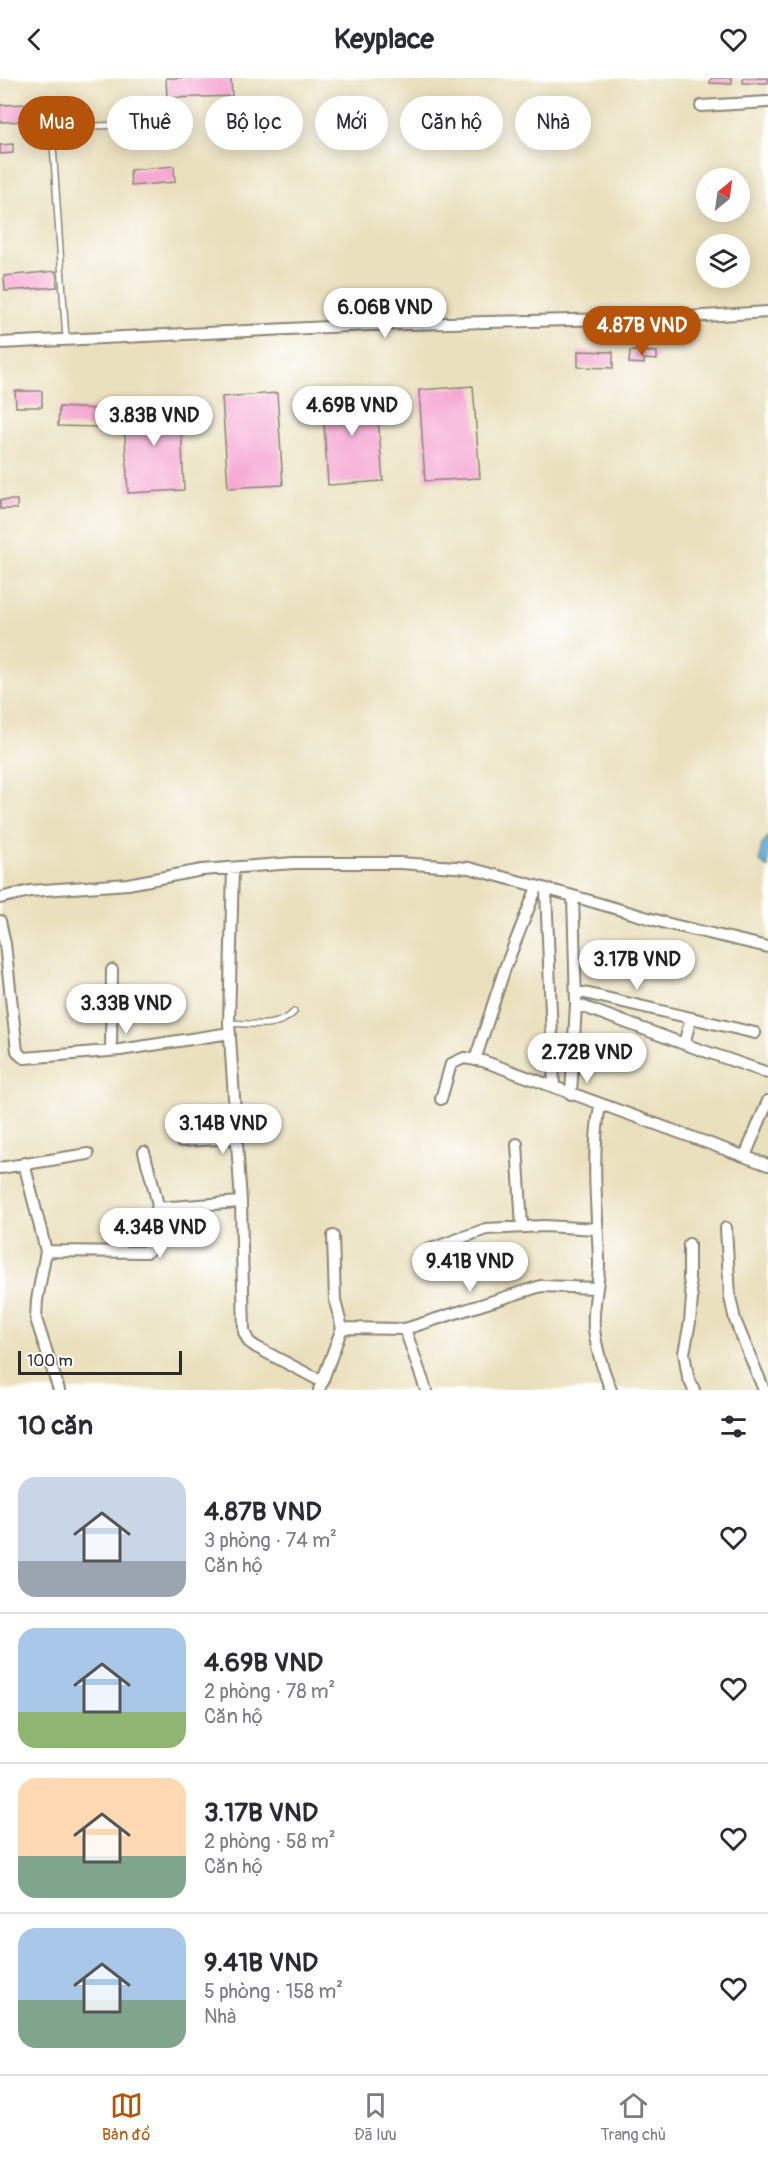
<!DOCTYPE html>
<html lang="vi">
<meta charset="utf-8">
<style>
:root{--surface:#fff;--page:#f7f7f7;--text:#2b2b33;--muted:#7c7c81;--line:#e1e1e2;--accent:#b45309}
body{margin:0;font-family:Pangolin,sans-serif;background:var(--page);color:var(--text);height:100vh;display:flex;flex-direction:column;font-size:22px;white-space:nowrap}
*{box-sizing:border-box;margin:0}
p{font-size:20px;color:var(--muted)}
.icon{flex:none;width:33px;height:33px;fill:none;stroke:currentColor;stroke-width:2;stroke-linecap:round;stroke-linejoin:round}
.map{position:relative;height:1312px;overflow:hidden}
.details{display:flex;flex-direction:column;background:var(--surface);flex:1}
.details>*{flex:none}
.top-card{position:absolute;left:18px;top:18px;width:732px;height:54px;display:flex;gap:12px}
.needle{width:39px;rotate:29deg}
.fabs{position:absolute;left:696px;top:90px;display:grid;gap:12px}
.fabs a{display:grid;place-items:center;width:54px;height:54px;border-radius:50%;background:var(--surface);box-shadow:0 3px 15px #0003;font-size:30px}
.scale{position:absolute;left:18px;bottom:15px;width:164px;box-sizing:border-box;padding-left:6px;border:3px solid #2b2b2b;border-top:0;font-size:16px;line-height:21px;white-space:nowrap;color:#2b2b2b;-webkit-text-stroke:4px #fff;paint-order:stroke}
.price{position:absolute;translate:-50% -51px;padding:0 14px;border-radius:21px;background:#fff;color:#222;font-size:20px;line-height:39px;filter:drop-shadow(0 2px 3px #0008)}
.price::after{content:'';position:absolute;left:50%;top:36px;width:18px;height:14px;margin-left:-9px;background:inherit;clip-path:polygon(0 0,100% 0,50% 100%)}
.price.current{background:var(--accent);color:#fff}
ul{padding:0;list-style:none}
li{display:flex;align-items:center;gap:18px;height:150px;padding:0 18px}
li+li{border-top:2px solid var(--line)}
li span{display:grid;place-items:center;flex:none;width:168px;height:120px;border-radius:18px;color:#555}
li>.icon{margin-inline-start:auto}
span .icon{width:72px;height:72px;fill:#fffc;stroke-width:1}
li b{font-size:26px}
h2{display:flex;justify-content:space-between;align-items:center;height:72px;padding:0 18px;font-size:26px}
.tag{padding:0 21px;border-radius:27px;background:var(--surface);box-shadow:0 3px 15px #0003;font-size:21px;line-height:54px}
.tag.current{background:var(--accent);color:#fff}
header{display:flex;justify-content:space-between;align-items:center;height:78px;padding:0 18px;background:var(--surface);font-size:27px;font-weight:700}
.tab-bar{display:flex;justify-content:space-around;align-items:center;height:84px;border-top:2px solid var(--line);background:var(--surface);font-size:16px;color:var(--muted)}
.tab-bar a{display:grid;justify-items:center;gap:3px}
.tab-bar .current{color:var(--accent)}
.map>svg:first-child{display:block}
.water{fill:#55abd1;stroke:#406b7e;stroke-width:1.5}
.building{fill:#f5a6d2}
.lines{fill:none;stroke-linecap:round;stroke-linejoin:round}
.lane-casing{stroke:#8a8674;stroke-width:8}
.street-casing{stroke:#8a8674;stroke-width:14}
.lane{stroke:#fff;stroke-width:5}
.street{stroke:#fff;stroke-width:10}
</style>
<header><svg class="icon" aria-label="back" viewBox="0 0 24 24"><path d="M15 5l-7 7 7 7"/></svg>Keyplace<svg class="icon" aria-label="heart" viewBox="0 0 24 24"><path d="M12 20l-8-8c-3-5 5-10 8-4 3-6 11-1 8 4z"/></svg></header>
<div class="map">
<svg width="768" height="1312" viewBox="0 0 768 1312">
<rect width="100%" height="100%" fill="#fff"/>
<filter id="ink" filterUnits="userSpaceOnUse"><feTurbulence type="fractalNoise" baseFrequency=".0167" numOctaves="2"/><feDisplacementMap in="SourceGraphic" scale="12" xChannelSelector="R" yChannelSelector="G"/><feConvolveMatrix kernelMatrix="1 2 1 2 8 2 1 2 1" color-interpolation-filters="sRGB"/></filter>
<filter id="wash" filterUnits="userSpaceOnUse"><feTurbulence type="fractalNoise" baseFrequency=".008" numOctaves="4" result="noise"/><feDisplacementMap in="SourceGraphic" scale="24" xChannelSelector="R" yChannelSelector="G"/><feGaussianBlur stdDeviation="1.35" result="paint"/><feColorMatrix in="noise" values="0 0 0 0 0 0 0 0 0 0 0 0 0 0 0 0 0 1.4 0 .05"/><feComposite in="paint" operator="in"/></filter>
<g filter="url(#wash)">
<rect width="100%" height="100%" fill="#eae0bd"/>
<path class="water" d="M768 759V790L760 784 761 769Z"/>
<g id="blocks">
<path class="building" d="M166 0H231L232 18 167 20Z
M711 0H732V6L710 5Z
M743 0H768V5H743Z
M29 26V43L0 44V27Z
M13 66V75L0 76V67Z
M174 88 175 104 131 108 130 92Z
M56 193 57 209 5 213 4 198Z
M578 273 613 274V290L578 289Z
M630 273 657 274V282L644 281V286L629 285Z
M473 308 480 400 425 403 419 312Z
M376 312 383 403 328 407 322 315Z
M15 313H42V329H16Z
M277 315 283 407 228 410 222 319Z
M180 323 184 412 128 415 123 326Z
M59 329 98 331V349L58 348Z
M0 422H17V431H0Z"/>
</g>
</g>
<g filter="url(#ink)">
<use href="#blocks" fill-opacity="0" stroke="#8a8674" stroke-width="1.5"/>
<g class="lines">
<defs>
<path id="lane" d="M66 261 53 67 59 56 70 49 172 45
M229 945C251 946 278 951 294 934"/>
<path id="street" d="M701 28 768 24
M0 265 370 247 688 239 768 234
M233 790 229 945 241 1124 244 1254 249 1264 256 1269 323 1304
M546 812 554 1009
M573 818 576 926 684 966 768 995
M0 820 30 813 128 806 202 792 294 785H400L469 790 573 818 669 846 768 869
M0 843 5 866 17 973 21 978 25 980 120 972 230 955
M576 913 691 940
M684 966 691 940 755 955
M111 973 112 892
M475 982 505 890 537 809
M571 1016 576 926
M441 1021 451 986 464 980 483 983 768 1087
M600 1027C591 1079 597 1129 599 1182 600 1205 592 1228 594 1250 596 1272 603 1292 611 1312
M181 1063 236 1060
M517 1066 522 1149
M745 1078 768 1023
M24 1085 46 1173 37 1222 36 1241 59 1312
M0 1090 88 1076
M157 1130 241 1124
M726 1150 730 1219 735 1242 764 1312
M689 1166V1201L692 1220 690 1244 684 1275 688 1299 694 1312
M428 1172 486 1151 544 1148 597 1151
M46 1173 147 1174C152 1170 157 1166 159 1159 165 1141 149 1094 144 1074
M342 1250 405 1251 541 1208 597 1210
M405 1251 426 1312
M319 1312 342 1250 335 1223 333 1158"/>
</defs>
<use href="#lane" class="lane-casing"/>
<use href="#street" class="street-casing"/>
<use href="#lane" class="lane"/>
<use href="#street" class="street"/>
</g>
</g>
</svg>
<div class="fabs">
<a><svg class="needle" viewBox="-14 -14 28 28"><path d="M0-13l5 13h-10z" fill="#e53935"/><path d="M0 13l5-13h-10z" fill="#7c7c81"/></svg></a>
<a><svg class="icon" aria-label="layers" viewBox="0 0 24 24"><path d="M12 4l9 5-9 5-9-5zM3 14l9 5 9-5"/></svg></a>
</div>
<div class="scale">100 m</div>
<b class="price" style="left:385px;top:261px">6.06B VND</b>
<b class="price current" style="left:642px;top:279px">4.87B VND</b>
<b class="price" style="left:352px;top:359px">4.69B VND</b>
<b class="price" style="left:154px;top:369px">3.83B VND</b>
<b class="price" style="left:637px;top:913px">3.17B VND</b>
<b class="price" style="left:126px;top:957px">3.33B VND</b>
<b class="price" style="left:587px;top:1006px">2.72B VND</b>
<b class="price" style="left:223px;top:1077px">3.14B VND</b>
<b class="price" style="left:160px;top:1181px">4.34B VND</b>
<b class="price" style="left:470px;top:1215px">9.41B VND</b>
<div class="top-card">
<a class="tag current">Mua</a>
<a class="tag">Thuê</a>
<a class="tag">Bộ lọc</a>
<a class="tag">Mới</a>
<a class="tag">Căn hộ</a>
<a class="tag">Nhà</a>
</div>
</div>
<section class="details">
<h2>10 căn<svg class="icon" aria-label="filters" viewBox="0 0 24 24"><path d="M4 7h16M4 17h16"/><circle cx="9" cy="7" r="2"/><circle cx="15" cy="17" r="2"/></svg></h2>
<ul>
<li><span style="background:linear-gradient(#c9d6e8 70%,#9aa5b1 0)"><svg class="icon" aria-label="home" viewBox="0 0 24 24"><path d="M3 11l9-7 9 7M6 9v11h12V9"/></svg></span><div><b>4.87B VND</b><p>3 phòng · 74 m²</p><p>Căn hộ</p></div><svg class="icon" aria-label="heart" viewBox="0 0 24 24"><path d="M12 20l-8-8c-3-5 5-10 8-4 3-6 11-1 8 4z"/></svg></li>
<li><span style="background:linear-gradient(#a9c7e8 70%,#8fb573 0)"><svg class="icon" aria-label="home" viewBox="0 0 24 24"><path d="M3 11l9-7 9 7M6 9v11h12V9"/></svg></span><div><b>4.69B VND</b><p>2 phòng · 78 m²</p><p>Căn hộ</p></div><svg class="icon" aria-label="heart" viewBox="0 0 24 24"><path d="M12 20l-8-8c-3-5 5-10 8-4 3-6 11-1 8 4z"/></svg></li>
<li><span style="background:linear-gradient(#ffd9b3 65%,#7fa58c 0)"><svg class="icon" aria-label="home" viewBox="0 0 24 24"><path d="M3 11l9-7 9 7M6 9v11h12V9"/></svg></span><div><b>3.17B VND</b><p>2 phòng · 58 m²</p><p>Căn hộ</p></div><svg class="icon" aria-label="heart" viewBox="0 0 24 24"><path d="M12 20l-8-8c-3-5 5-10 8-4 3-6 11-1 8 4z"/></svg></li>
<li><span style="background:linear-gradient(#a9c7e8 60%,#7fa58c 0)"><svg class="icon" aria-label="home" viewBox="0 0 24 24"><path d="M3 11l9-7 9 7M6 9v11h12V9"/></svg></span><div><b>9.41B VND</b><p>5 phòng · 158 m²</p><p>Nhà</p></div><svg class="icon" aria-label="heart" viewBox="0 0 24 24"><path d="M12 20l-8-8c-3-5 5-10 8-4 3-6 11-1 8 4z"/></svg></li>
</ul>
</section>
<nav class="tab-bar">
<a class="current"><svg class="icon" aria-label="map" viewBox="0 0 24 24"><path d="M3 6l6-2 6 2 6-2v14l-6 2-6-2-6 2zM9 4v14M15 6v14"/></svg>Bản đồ</a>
<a><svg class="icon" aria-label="saved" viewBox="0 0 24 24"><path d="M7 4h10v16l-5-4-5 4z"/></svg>Đã lưu</a>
<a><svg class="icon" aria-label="home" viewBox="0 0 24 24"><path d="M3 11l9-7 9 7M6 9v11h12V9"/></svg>Trang chủ</a>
</nav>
